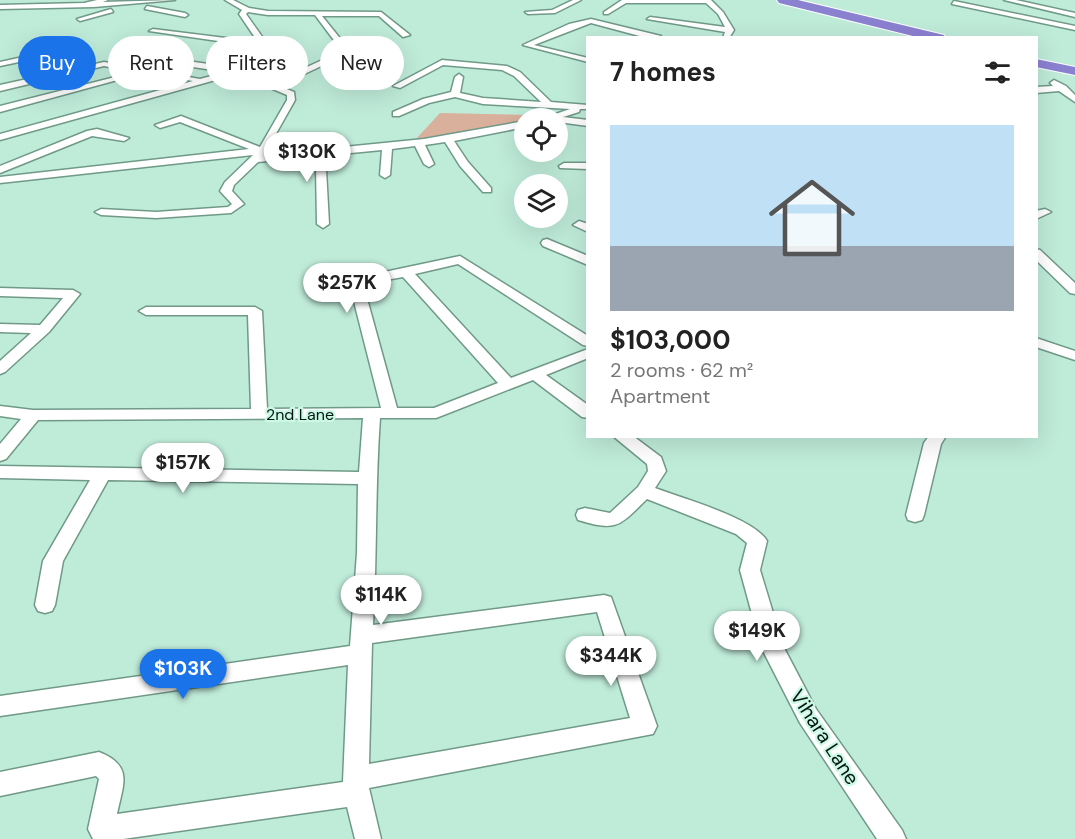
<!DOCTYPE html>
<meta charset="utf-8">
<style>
:root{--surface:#fff;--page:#f6f6f6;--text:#222;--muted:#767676;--accent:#1a73e8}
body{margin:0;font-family:"DM Sans",sans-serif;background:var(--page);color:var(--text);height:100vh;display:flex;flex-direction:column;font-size:22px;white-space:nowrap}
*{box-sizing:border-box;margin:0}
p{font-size:20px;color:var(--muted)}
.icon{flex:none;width:33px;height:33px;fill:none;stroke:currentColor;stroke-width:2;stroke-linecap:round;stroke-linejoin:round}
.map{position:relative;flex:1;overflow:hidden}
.details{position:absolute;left:586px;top:36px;width:452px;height:402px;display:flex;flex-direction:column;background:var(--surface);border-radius:0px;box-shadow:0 6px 24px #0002}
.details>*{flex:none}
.banner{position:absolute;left:18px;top:36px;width:478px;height:54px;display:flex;gap:12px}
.buttons{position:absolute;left:514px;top:108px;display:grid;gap:12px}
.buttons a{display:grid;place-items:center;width:54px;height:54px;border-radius:50%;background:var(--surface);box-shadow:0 6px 24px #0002;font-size:30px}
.price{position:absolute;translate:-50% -51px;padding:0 14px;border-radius:21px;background:#fff;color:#222;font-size:20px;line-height:39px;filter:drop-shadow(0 2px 3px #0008)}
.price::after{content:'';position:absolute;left:50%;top:36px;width:18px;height:14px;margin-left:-9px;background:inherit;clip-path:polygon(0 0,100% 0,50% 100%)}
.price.selected{background:var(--accent);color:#fff}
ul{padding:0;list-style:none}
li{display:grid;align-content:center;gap:12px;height:318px;padding:0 24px}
li span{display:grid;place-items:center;height:186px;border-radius:0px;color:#555}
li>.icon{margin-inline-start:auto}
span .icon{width:108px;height:108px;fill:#fffc;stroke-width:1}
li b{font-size:26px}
h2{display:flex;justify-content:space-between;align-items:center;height:72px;padding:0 24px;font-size:26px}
.chip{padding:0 21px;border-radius:27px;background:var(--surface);box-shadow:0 6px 24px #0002;font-size:21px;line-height:54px}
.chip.selected{background:var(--accent);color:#fff}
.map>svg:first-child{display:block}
.green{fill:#d9b09b}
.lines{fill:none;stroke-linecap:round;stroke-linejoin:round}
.minor-casing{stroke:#709988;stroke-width:3}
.motorway-casing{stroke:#fff;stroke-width:2}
.minor{fill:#fff;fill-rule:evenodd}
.motorway{fill:#8b81d1;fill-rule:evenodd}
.labels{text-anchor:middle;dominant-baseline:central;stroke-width:4.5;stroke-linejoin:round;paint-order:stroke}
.street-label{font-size:16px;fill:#071711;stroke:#ccf8e6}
.near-street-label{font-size:20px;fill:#071711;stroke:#ccf8e6}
</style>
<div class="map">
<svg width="1075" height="839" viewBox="0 0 1075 839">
<rect width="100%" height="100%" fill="#bfebd9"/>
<path class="green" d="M440 113 529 115C499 138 452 136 415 140Z"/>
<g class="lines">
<defs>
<path id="minor" d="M97 0H108L103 2 175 0 94 7 0 9V5L84 3Z
M225 0H233L249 8 268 11 381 12 410 35 403 37 379 16H322L351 52 279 86 294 92 295 100 264 155 424 139 525 121V127L454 141 468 162 491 188V192H483L460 166 445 142 425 145 434 164 429 167 424 164 415 146 392 149 390 175 385 178 380 175 382 150 258 162 234 185 232 191 244 204 231 213 156 218 101 215 95 212 101 209 156 212 228 207 232 204 220 191 225 182 253 155 0 183V177L249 149 180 122 160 128 155 125 181 116 260 147 287 100V95L237 74 0 140V134L193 81 143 73 0 112V106L135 72 104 66 0 91V85L104 62 200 79 226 72 120 56 119 54 123 52 237 68 260 60V47L149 31 153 29 258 42 239 14 242 10ZM248 12 268 15H315L342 51 272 83 245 71 268 61V45L246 14Z
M573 0H581L555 13 528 14 525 12 552 10Z
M622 0H711L723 12 734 30 729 38H723L725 32 647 19 650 17 725 27 718 14 706 3H626L608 14H604V12Z
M1004 0H1016L1075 13V17Z
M954 1 1075 26V30L952 4Z
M147 6 185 13 188 15 185 17 145 9Z
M111 9 113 12 80 21 77 19Z
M591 19 661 36V38H647L591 23 534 45 588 58V62L523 45 569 24Z
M73 46H76V50L0 66V62Z
M442 60 507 66 520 72 551 102 588 105V109H580L579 112 563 117 588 120V126L558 122V118H544L570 109 483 104 455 97 429 103 399 116H393V112L423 99 451 92 455 77 459 74 463 77 460 93 483 98 541 102 514 76 502 70 443 65 400 88 393 86Z
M1054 80 1066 86 1075 95V102L1059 91 1036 93V87L1053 86 1050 83Z
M97 129 129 138 124 141 92 136 0 173V166L87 131Z
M332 157 337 160 326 169 329 224 323 228 317 224 316 168Z
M564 163H588V169L560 168 559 166Z
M1045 209 1051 212 1036 219V211Z
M579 221 588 224V232L573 225Z
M547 239 588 256V265L543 246 541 243 543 240Z
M1036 249 1040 250 1075 283V294L1070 293 1036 260Z
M460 256 588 336V346L583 345 458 264 415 274 511 378 588 349V358L546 375 588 405V418L582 417 533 380 436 418H380C375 487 377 556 373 625L604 595 611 597 657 726 653 734 369 788 381 839H355L347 807 123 839H93L88 829 99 779 96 776 0 796V772L99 752C134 766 123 784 117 814L343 782 348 665 0 716V696L350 646 357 553 358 484 108 480 63 561 55 605 52 611 45 613 38 611 35 605 43 561 90 480 0 478V466L359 472 363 418 38 420 6 459 0 461V444L21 419 0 416V406L33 410 251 409 248 315H146L139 311 146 307H255L262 311 267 409 381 408 349 282 356 278ZM403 277 498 383 434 408H397L363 284ZM597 612 630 718 369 764 372 643Z
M0 288 73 290 80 294 49 332 5 372 0 374V361L31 333 0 332V324L40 325 63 298 0 296Z
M1036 338 1075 351V360L1036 347Z
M613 436H633L661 457 666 471 655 488C681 498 754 518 767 541L760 570 783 646 816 709 902 830 906 839H877L800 723 761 647 740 570 747 543 736 534 647 499C619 526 618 532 578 520L576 515 578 510 585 508 610 513 638 487 648 471 647 464Z
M929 436H946L941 444 924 515 922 520 915 522 908 520 906 515 924 443Z"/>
<path id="motorway" d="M777 0H798L944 35 945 38H921L779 3Z
M1036 59 1075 67V75L1036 67Z"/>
</defs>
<use href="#minor" class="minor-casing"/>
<use href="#motorway" class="motorway-casing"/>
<use href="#minor" class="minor"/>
<use href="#motorway" class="motorway"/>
</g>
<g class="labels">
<g class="street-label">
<text x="300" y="414">2nd Lane</text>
</g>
<g class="near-street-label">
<text transform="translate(825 737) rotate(57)">Vihara Lane</text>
</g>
</g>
</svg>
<div class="buttons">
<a><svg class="icon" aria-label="locate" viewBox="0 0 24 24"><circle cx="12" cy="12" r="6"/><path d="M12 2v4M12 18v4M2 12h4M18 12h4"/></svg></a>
<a><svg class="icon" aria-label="layers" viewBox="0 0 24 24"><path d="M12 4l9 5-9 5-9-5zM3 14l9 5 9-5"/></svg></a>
</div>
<b class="price" style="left:307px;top:183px">$130K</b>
<b class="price" style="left:347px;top:314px">$257K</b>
<b class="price" style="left:183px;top:494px">$157K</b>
<b class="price" style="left:381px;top:626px">$114K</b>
<b class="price" style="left:757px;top:662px">$149K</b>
<b class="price" style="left:611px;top:687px">$344K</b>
<b class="price selected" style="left:183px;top:700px">$103K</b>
<div class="banner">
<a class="chip selected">Buy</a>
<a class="chip">Rent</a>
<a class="chip">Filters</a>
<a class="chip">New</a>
</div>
<section class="details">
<h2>7 homes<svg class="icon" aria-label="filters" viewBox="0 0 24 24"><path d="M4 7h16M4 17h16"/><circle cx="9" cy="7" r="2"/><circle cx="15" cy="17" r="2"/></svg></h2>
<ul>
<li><span style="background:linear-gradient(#bfe0f5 65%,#9aa5b1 0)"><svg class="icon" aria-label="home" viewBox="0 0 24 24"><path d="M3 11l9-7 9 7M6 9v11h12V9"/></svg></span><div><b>$103,000</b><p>2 rooms · 62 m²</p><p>Apartment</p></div></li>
</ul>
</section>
</div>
